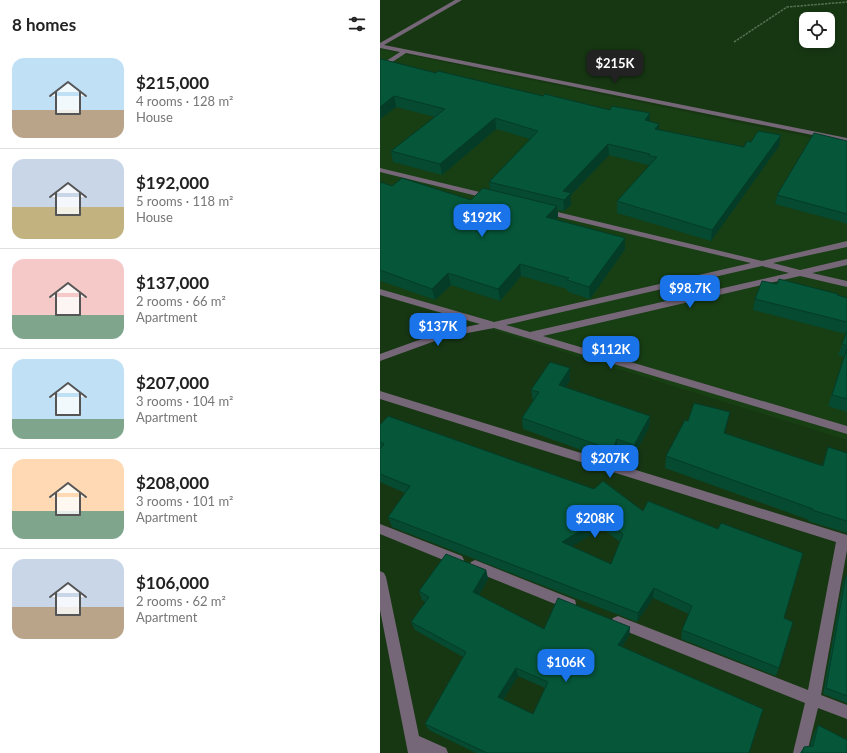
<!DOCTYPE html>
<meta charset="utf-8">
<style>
:root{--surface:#fff;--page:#f6f6f6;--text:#222;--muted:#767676;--line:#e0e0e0;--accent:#1a73e8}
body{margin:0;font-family:Lato,sans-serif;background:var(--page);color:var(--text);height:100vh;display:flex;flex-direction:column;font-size:15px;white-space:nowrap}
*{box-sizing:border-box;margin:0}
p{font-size:13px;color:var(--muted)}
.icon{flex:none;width:22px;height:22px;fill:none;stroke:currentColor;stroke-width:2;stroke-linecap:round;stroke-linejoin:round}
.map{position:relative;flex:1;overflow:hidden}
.details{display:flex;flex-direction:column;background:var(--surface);width:380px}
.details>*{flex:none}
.fabs{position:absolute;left:419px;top:12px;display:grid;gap:8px}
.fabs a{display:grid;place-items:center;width:36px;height:36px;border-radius:8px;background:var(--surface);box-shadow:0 2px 6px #0003;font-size:20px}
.price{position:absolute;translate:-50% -34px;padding:0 9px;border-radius:8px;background:var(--accent);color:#fff;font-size:13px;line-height:26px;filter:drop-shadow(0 1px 2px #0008)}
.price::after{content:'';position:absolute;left:50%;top:24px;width:12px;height:9px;margin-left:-6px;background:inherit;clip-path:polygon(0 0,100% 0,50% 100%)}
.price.current{background:#222;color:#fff}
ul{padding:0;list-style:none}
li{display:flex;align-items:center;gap:12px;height:100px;padding:0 12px}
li+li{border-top:1px solid var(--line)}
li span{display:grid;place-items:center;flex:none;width:112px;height:80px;border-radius:12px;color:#555}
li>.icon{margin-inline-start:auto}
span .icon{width:48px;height:48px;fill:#fffc;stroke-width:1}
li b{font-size:17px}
h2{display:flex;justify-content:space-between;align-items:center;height:48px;padding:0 12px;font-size:17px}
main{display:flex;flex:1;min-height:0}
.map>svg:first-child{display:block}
.built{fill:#183e13}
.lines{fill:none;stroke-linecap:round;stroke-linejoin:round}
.path{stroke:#567152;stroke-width:1.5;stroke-dasharray:2.5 1;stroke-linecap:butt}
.minor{fill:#766778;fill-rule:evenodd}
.wall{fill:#054a31;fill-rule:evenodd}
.shaded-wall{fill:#043c28}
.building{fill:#065639;stroke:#043c28;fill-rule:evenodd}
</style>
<main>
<section class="details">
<h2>8 homes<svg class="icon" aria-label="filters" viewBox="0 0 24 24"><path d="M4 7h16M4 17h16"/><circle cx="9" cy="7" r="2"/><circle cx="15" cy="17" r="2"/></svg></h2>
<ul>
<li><span style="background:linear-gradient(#bfe0f5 65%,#b9a48a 0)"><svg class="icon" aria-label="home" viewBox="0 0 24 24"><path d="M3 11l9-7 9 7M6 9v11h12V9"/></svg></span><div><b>$215,000</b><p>4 rooms · 128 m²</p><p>House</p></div></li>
<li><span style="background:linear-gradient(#c9d6e8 60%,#c2b280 0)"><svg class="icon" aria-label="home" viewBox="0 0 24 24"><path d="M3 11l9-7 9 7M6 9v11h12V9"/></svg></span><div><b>$192,000</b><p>5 rooms · 118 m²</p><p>House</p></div></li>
<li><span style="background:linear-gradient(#f6c9c9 70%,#7fa58c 0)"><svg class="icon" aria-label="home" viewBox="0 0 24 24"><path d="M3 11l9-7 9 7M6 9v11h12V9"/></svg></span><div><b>$137,000</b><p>2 rooms · 66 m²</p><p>Apartment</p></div></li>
<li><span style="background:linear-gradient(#bfe0f5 75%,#7fa58c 0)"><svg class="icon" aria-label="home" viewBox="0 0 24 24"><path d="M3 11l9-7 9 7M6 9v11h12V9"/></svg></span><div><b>$207,000</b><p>3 rooms · 104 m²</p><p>Apartment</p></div></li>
<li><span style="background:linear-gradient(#ffd9b3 65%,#7fa58c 0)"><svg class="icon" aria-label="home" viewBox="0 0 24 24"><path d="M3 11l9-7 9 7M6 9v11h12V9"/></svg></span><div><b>$208,000</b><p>3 rooms · 101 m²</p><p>Apartment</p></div></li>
<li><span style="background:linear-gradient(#c9d6e8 60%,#b9a48a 0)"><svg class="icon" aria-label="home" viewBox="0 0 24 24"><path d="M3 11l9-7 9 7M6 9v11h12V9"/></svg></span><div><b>$106,000</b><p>2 rooms · 62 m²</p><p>Apartment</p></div></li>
</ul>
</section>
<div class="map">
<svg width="467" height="753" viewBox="0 0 467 753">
<rect width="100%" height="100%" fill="#173713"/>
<path class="built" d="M0 49 467 145V440L0 295Z"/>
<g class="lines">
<path class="path" d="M354 42 407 7 467 2"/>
<path class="minor" d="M75 0H82L4 45 467 138V142L26 53 0 70V65L20 52 0 48V43Z
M0 168 112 195 113 197 109 199 0 172Z
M162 209H165L382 261 467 241V247L393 263 420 270 467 259V265L432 273 467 281V287L420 276 163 336 467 426V434L114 328 66 337 0 361V354L61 332 100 324 0 295V289L114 322 371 263 162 213ZM382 266 409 273 150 332 126 325Z
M0 391 467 535V550L441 695 467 705V719L438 708 427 753H413L425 703 233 626 231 622 233 618 238 616 428 690 456 542 0 399Z
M0 524 82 556 84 560 82 564 78 566 0 534Z
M95 560 195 600 196 604 195 608 190 610 91 570 89 566 91 562Z
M0 571 4 573 6 577 39 736 66 748 68 753H28L0 610Z"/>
</g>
<path class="wall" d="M0 60 279 124V130L364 147 399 146 331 241 237 213V201L269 167 268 165 229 155 191 195V205L184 211 178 210V217L176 219 245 238V249L210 299 188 292 187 289 141 276 120 301 71 285 55 300 1 281 0 282V182L12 186 91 200 110 190 109 182 150 139 116 129 62 175 13 162 11 151 55 117 16 107 0 119Z
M467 141V224L458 221 395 204 397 195Z
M397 284 457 295 467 298V412L448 406 464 357 458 355 466 334 373 310 375 299Z
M190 368V380L185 387 270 416 269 427 254 456 237 450 232 461 143 429 142 418 153 401 151 390Z
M308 421 347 424 345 433 442 466 448 447 467 453V533L428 521 429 520 285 468 286 456Z
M0 425 214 489 404 618 399 668 396 676 301 639 302 630 309 614 273 598 257 622 12 527 8 517 25 493 0 482ZM222 528 240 542 231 564 192 546Z
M106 570 108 579 99 595 164 629 250 627 249 635 242 647 369 753H96L49 730 45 724 83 657 35 630 31 622 46 602 42 600 39 591ZM138 676 165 688 153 714 123 700Z
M466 575H467V703L443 694 463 582Z
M438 725 467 753H420L424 747 430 746 434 733Z"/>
<path class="shaded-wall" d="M14 96 16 107 0 119V107Z
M270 113V123L265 120Z
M115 118 116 129 62 175 60 164Z
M279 124V134L275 129Z
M401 135 399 146 331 241 332 230Z
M228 144 229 155 191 195V205L184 211 183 191Z
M177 206 178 217 167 228 166 217Z
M245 238V249L210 299 209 287Z
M140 264 141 276 120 301 118 289Z
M68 273 71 285 55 300 52 289Z
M190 368V380L180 396 179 385Z
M350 412 342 444 344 433Z
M270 416 269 427 254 456V445Z
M237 439V450L232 461V450Z
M221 518 222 528 183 552 182 542Z
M106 570 108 579 95 601 93 592Z
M274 588 273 598 257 622 258 613Z
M250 627 249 635 238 653V645Z
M136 668 138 676 120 704 118 697Z"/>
<path class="building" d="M1 59 56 73 58 71 163 96 165 94 230 110 232 106 270 113 265 120 279 124 275 129 364 147 367 141 371 142 378 131 401 135 332 230 237 201 277 157 269 156 270 154 228 144 183 191 191 193 184 200 109 182 158 131 115 118 60 164 11 151 65 109 14 96 0 107V60Z
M434 133 467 141V214L397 195Z
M22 178 91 200 103 188 177 206 166 217 245 238 209 287 187 280 189 278 140 264 118 289 68 273 52 289 0 270V182L12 186Z
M399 279 458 294 457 295 467 298V322L375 299 382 281 397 284Z
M467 331V346L462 344Z
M467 348V399L452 395Z
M170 362 190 368 179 385 270 416 254 445 237 439 232 450 142 418 159 392 151 390Z
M314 403 350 412 344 433 443 466 448 447 467 453V521L432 510 433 509 286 456 305 420 308 421Z
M8 416 214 489 223 481 263 511 268 501 338 529 341 523 423 553 404 618 413 622 399 668 302 630 312 606 274 588 258 613 8 517 30 486 0 474V449L4 444 0 442V425ZM221 518 243 534 231 564 182 542Z
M66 554 106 570 93 592 164 629 178 598 250 627 238 645 383 709 369 753H107L45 724 86 652 31 622 49 597 39 591ZM136 668 168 682 153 714 118 697Z
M466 575H467V696L446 688Z
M438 725 467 740V753H422L424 747 433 746Z"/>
</svg>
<div class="fabs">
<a><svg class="icon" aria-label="locate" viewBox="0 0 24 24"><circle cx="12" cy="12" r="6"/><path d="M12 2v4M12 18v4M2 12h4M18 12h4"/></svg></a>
</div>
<b class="price current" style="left:235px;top:84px">$215K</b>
<b class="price" style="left:102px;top:238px">$192K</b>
<b class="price" style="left:310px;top:309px">$98.7K</b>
<b class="price" style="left:58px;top:347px">$137K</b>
<b class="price" style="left:231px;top:370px">$112K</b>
<b class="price" style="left:230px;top:479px">$207K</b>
<b class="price" style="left:215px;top:539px">$208K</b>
<b class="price" style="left:186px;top:683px">$106K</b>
</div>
</main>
